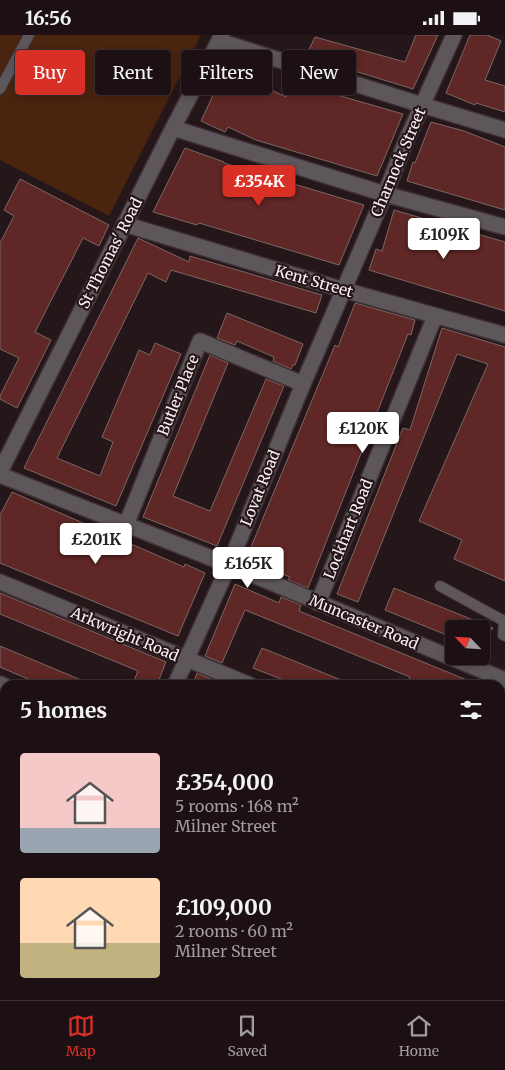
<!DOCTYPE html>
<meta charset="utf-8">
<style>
:root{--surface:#1c1014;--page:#291e22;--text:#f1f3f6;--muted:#a09da0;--line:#3a3034;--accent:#d93025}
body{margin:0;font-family:Merriweather,serif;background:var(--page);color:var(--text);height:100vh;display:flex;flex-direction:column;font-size:19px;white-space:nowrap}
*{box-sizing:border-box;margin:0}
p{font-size:16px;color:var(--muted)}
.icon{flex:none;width:28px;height:28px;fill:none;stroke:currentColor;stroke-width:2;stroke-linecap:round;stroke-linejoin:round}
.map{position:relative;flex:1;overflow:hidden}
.panel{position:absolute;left:0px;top:645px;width:505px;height:320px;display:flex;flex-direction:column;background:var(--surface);border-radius:15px 15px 0 0;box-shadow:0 2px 8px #0003,0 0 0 1px var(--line)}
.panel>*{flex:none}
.guide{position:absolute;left:15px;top:15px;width:475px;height:45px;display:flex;gap:10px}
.needle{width:32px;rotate:295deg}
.fabs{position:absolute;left:445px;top:585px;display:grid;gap:10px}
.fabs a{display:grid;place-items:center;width:45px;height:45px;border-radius:5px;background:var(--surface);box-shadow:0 2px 8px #0003,0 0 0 1px var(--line);font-size:25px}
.price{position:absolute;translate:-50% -42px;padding:0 11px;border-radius:5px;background:#fff;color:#222;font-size:16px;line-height:32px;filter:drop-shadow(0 1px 2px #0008)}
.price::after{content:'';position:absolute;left:50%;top:30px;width:15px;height:11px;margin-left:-8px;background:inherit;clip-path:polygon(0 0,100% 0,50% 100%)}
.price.on{background:var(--accent);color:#fff}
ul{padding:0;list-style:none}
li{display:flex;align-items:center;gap:15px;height:125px;padding:0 20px}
li span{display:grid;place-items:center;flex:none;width:140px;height:100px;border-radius:5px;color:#555}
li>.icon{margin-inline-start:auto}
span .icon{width:60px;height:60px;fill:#fffc;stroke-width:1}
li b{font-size:21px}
h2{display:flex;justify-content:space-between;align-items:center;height:60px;padding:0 20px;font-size:21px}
.chip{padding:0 18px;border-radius:5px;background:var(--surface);box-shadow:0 2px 8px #0003,0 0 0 1px var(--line);font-size:18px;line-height:45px}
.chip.on{background:var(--accent);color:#fff}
.status{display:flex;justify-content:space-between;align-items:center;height:35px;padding:0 25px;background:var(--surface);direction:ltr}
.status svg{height:14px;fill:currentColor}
.tab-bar{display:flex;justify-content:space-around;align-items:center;height:70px;border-top:1px solid var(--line);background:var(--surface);font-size:14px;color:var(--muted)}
.tab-bar a{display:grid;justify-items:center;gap:2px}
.tab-bar .on{color:var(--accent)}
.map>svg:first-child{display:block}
.green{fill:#49240f}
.building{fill:#5f2725;stroke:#7b6765}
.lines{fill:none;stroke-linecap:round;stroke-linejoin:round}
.lane-casing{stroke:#3f3034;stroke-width:12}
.street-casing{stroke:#3f3034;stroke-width:18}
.secondary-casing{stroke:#3f3034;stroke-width:18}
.lane{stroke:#5d565a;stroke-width:10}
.street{stroke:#5d565a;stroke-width:15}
.secondary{stroke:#82777e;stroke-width:15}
.labels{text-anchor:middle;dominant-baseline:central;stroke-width:4.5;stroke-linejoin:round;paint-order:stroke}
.street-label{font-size:15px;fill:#faeff2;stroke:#25161a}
</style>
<div class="status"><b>16:56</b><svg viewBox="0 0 49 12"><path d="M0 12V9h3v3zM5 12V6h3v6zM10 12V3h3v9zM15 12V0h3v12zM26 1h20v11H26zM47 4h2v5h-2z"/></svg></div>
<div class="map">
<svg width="505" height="965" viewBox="0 0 505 965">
<rect width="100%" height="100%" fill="#25161a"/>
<path class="green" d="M0 0H201L109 181 0 125Z"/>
<path class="building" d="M416 0H438L413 54 306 21 315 2 405 27Z
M470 0H487L501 6 485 45 505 51V77L476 68 475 70 446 58Z
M228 28 254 40 251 45 286 62 292 47 403 79 377 141 256 105 228 92 225 97 201 86Z
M431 87 464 96 505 112V175L407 146 413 127 415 128Z
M185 113 224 127V128L364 170 339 230 199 188 197 190 153 177Z
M20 144 109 190 99 211 83 203 35 297 51 305 17 373 0 364V361L19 323 0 314V208L14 181 4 175Z
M394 175 505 207V276L369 235 376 214 382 216Z
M138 203 189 227 190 221 322 260 316 278 171 235 166 247 148 238 57 423 100 441 113 407 102 402 139 315 150 320 155 308 181 319 116 471 24 433Z
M355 268 415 285 411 300 408 299 308 553 288 545 290 542 246 524 335 310 338 312Z
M227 278 303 309 295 330H293L291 334 273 326 274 322 237 306 235 310 217 303Z
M442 293 505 312V546L454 524 462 505 419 486 488 329 457 319 358 567 337 559 403 393 410 395Z
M210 320 228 328 173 461 210 476 266 344 284 351 217 511 143 482Z
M12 457 184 532 185 529 205 538 178 601 0 528V480Z
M235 549 279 568 281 562 301 570 299 576 479 650H406L410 642 245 575 222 628 205 621Z
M394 553 493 593V594H454V603L385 575Z
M0 558 166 627 157 650H132L138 636 0 579Z
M0 611 93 650H42L0 632Z
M262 613 351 649V650H295L276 642 253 633Z
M197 638 215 646 213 650H193Z"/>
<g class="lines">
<defs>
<path id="lane" d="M0 54 29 0
M440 551 504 586 503 600 505 601"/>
<path id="street" d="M219 6 422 70 505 95
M173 93 385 159 505 192
M124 189 344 255 505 300
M0 437 173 93 222 0
M0 440 229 530 505 645
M126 490 200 306 303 349
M0 547 250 650
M318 568 435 281
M0 649 5 651
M175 650 229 530 303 349 385 159 406 106 454 0
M0 757 5 759
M0 863 5 865
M243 960 255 965
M39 965 41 960
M152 965 154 960"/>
<path id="secondary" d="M500 751 505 738
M412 965 414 960"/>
</defs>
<use href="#lane" class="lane-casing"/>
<use href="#street" class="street-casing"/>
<use href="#secondary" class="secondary-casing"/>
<use href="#lane" class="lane"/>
<use href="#street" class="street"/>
<use href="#secondary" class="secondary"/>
</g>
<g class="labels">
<g class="street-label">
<text transform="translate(398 127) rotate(-67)">Charnock Street</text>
<text transform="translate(110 218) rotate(-63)">St Thomas' Road</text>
<text transform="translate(314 246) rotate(16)">Kent Street</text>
<text transform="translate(178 360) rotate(-68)">Butler Place</text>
<text transform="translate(260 453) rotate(-68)">Lovat Road</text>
<text transform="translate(348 494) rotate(-68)">Lockhart Road</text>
<text transform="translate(364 587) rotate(23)">Muncaster Road</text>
<text transform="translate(125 599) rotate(23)">Arkwright Road</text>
</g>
</g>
</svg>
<div class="fabs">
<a><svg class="needle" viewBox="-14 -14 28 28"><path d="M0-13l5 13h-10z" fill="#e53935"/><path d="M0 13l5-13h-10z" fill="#a09da0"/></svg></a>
</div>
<b class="price on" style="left:259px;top:172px">£354K</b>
<b class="price" style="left:444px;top:225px">£109K</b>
<b class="price" style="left:363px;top:419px">£120K</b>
<b class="price" style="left:96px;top:530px">£201K</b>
<b class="price" style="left:248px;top:554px">£165K</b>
<div class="guide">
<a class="chip on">Buy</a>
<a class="chip">Rent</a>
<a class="chip">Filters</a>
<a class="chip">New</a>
</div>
<section class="panel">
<h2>5 homes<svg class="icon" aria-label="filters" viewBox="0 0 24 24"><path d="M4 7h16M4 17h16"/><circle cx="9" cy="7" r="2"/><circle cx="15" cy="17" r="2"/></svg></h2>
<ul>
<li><span style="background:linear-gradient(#f6c9c9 75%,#9aa5b1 0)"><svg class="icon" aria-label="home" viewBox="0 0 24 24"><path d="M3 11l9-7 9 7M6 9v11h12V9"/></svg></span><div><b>£354,000</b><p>5 rooms · 168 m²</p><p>Milner Street</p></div></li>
<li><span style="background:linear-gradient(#ffd9b3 65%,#c2b280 0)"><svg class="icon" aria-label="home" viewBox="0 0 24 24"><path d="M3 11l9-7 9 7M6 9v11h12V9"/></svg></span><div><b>£109,000</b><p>2 rooms · 60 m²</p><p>Milner Street</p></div></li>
</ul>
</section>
</div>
<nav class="tab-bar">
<a class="on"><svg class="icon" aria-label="map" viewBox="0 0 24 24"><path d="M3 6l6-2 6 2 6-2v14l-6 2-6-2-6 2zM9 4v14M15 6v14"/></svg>Map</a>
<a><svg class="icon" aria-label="saved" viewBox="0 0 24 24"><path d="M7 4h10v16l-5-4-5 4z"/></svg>Saved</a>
<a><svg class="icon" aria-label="home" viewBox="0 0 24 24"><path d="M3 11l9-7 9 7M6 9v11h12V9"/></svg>Home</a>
</nav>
